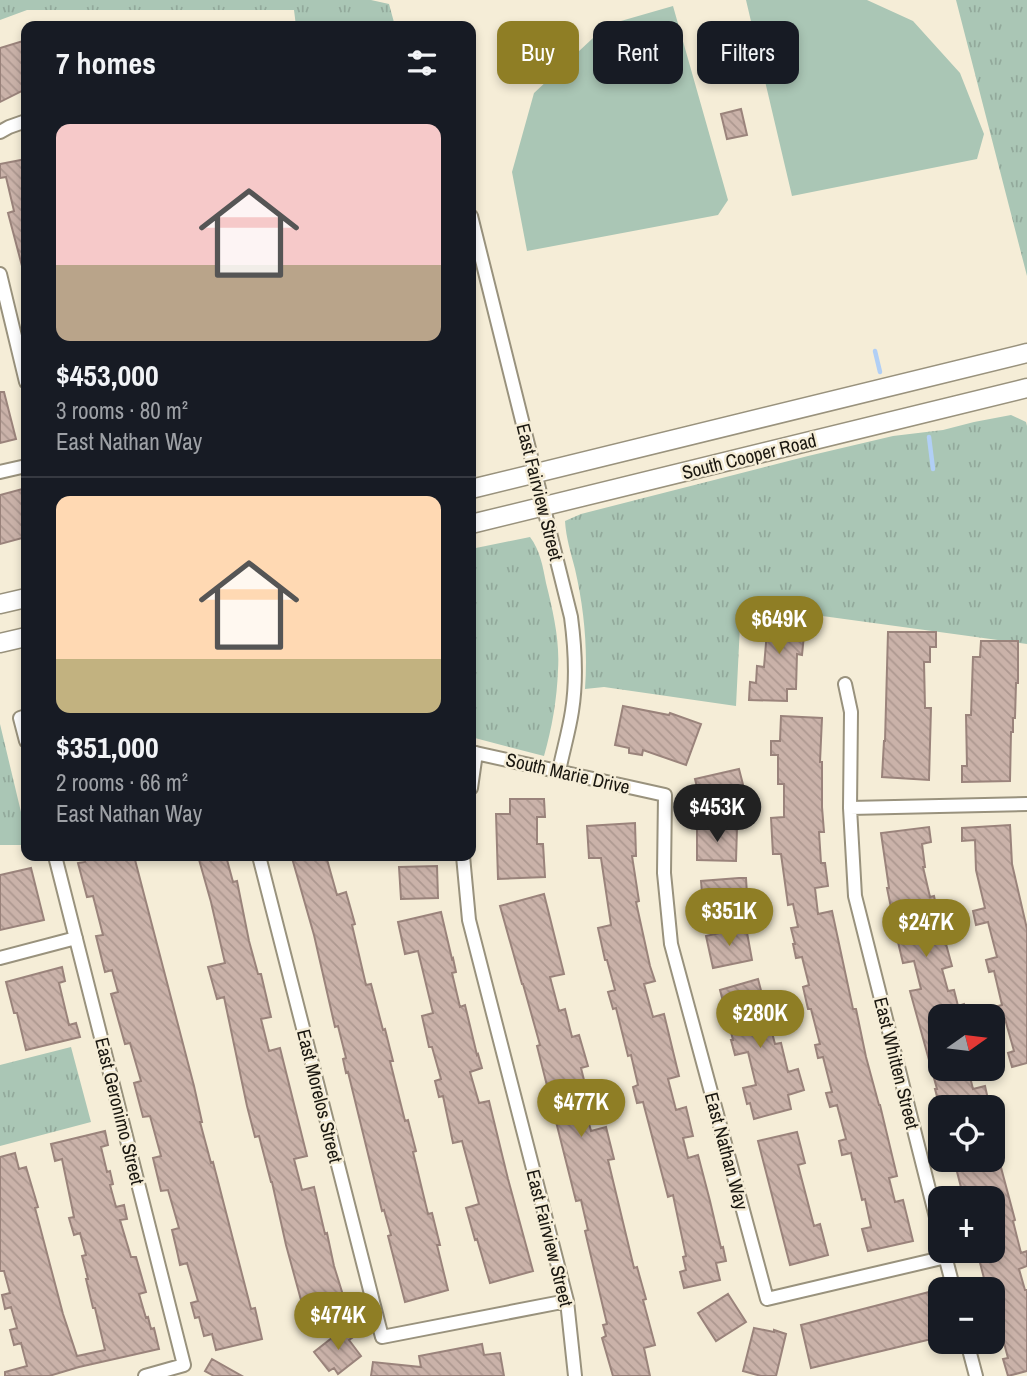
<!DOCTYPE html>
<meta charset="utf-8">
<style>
:root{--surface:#171b24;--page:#20242c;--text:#f1f3f6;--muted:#9ea1a6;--line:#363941;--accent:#8f7e25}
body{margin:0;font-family:"Archivo Narrow",sans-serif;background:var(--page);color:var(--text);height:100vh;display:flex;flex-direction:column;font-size:26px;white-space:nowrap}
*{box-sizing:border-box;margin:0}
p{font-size:23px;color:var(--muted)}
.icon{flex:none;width:38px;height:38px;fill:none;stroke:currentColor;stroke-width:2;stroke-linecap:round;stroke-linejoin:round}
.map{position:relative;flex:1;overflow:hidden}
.sheet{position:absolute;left:21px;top:21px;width:455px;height:840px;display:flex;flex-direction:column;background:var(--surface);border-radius:14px;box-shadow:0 4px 10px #0003}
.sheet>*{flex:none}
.top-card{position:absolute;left:497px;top:21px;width:424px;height:63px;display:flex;gap:14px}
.needle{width:46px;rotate:76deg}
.tools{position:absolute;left:928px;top:1004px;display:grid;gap:14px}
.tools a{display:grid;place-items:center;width:77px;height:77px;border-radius:14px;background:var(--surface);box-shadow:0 4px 10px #0003;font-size:35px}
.price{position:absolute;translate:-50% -60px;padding:0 16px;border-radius:24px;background:var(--accent);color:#fff;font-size:23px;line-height:46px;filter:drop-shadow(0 2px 4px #0008)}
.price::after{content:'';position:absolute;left:50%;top:42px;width:21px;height:16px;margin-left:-10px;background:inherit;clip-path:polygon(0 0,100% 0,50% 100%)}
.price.selected{background:#222;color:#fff}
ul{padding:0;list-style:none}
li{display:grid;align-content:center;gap:14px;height:371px;padding:0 35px}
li+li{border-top:2px solid var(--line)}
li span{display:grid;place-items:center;height:217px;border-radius:14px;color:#555}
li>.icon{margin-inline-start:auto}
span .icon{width:126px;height:126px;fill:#fffc;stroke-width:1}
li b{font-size:30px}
h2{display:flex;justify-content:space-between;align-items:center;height:84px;padding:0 35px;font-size:30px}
.pill{padding:0 24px;border-radius:14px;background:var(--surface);box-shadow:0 4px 10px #0003;font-size:24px;line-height:63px}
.pill.selected{background:var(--accent);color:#fff}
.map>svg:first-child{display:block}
.grass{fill:#aac6b5}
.park{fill:url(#park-tufts)}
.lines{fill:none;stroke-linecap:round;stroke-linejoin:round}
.stream{stroke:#b1cff5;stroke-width:4.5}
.building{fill:url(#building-back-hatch);stroke:#9a837b;stroke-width:2}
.minor-casing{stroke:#99927d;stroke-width:16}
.secondary-casing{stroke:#99927d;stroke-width:21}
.minor{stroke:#fff;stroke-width:12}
.secondary{stroke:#fff;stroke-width:18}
.labels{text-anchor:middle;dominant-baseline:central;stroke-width:5;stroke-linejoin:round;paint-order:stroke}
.street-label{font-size:19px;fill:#1a1710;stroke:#f5edd7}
</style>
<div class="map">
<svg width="1027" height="1376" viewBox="0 0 1027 1376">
<defs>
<pattern id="park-tufts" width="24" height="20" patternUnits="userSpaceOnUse" patternTransform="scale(1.75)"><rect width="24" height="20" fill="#aac6b5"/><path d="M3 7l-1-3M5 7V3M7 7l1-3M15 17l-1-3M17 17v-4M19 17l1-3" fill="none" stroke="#92a99b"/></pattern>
<pattern id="building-back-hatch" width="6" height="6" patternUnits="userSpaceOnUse" patternTransform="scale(1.75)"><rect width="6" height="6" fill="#cab2a9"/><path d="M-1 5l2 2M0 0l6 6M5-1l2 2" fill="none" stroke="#ad9890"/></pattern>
</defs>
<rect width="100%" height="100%" fill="#f5edd7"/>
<path class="grass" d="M746 0H867L913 21 960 73 984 134 977 159 792 196Z
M673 6 728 200 718 215 527 251 512 172 534 93 607 25Z"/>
<path class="park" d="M0 0H371L389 4 395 26H296L294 10H27L0 20Z
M956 0H1027V276Z
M1011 415 1026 422 1027 426V644L741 605 736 706 604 687 585 689C588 649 584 608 575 569 571 553 566 538 565 521L581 514 808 456 893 436 943 430 974 422Z
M530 537C540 550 543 567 546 583 553 611 560 641 558 670 557 699 552 728 544 756L471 737V549Z
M0 724 26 833V845H0Z
M71 1047 91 1122 0 1146V1065Z"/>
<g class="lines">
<path class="stream" d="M875 351 880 372
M929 437 933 469"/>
</g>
<path class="building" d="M26 40V89L0 102V48Z
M741 109 747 135 727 139 721 114Z
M26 159V266H22L8 213 14 211 6 177 0 178V164Z
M0 392H4L16 439 0 443Z
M26 488V537L0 544V495Z
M760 611 806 615 802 655 797 654 796 689H787V701L749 700 750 682 756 683 757 666 764 667 767 631 758 630Z
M888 632H936V647H930V662H924L925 708H931L929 780 882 777 884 741H885Z
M981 641H1018V683H1016L1015 718H1013V732H1011L1010 781 962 782V766H967L966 715H971L973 657H980Z
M623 706 669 715 670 713 701 724 686 765 643 750 642 755 629 753V748L615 745Z
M781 716 822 718 820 762H822V807L824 832H819L821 863H825L828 886 815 888 818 914 832 911 853 1009H856L866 1057 879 1105H880L897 1176 889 1178 895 1202 903 1200 913 1241 868 1251 862 1229 871 1227 865 1199 862 1200 851 1153 842 1155 839 1141 846 1139 837 1105 830 1107 826 1093 832 1092 823 1057 818 1058 815 1045 820 1044 811 1009H808L803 987 809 985 802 957 796 958 793 944H795L791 928 798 927 793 904 788 905 781 854H773L771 818 784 817V784H778V755H771V741H780Z
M739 769 747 800 703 811 695 779Z
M510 799H544L545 817H537V844H543L545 877 498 879 496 814H510Z
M635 823 636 856H632L639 901 636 902 650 966 655 981 644 984 653 1017 664 1014 679 1076 668 1079 676 1110 686 1107 693 1136 683 1138 688 1158 698 1155 710 1201 721 1248 723 1247 726 1261 716 1263 720 1280 684 1288 680 1272 686 1270 683 1257 686 1256 673 1195 668 1197 643 1102 637 1103 633 1087 638 1085 631 1055 628 1056 616 1008 613 1009 608 992 615 990 607 960H605L598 928 611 925 601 858H589L587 826Z
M1010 825 1012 864 1027 929V1063L1012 1067 1008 1053 1014 1051 1005 1019 997 1021 994 1007 1002 1005 994 971 989 972 986 960 997 957 988 922 976 925 973 911 985 908 976 870 975 840 962 841V828Z
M697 827 737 828 736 861 697 860Z
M929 827 931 842 922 844 925 867H923L930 897 934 896 942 933H943L952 966 942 969 948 991 954 990 958 1006 964 1004 967 1017H940V1069H968L973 1089 985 1086 990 1108H940L935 1089H937L910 991 921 989 914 961 903 963 898 942 887 888H889L881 833Z
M83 856H134L194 1086 202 1122H200L211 1163 213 1162 251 1309 255 1308 262 1339 216 1350 212 1334 204 1336 199 1317 195 1318 191 1303 198 1301 187 1263 180 1265 177 1251 172 1230 179 1228 168 1190 161 1191 153 1158 161 1156 150 1116 143 1117 134 1083 141 1081 130 1043 125 1044 111 994 118 992 112 970 105 972 96 936 103 935 93 896 87 897 78 863 85 862Z
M198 856H226L233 882 237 881 249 941 258 974H261L271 1017 261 1019 269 1051 280 1048 307 1156 294 1159 302 1190 314 1187 325 1234 327 1233 334 1266 343 1295 331 1299 336 1314 307 1322 286 1245 272 1182H271L259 1136 255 1137 247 1106 224 997 217 999 208 967 225 963 211 902Z
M301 856H326L337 895 346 892 355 924 352 925 366 985 371 984 383 1030 385 1029 393 1061H390L405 1121 408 1120 416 1151 413 1152 428 1214 432 1213 440 1245H437L448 1290 405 1302 388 1236 391 1235 384 1210 382 1211 348 1072 346 1073 343 1059 346 1058 338 1026 335 1027 314 935 292 858Z
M437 866 438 898 401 899 399 867Z
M31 868 44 920 0 930V875Z
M739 878H746L748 911 699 914 697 894 702 893 701 881Z
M544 894 564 974 550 977 559 1011 565 1009 572 1037 579 1035 588 1066 581 1068 589 1100 583 1102 591 1131 606 1127 614 1159 608 1160 634 1268 637 1267 646 1299 643 1300 655 1345 644 1348 650 1376H613L602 1338 606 1336 603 1325 607 1324 585 1231 588 1230 581 1200 576 1201 537 1046 540 1045 523 984H522L500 906Z
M441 912 452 959 453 958 456 972 452 973 460 1007 465 1005 477 1055 478 1054 482 1068 470 1072 479 1103 489 1101 508 1179 533 1271 490 1283 477 1239 475 1240 466 1208 479 1204 462 1141 453 1143 443 1096 439 1097 435 1081 441 1079 432 1047H429L422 1016 433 1013 418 951 405 954 398 922Z
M746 927 752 960 713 968 706 936Z
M62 967 65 981 59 983 69 1025 76 1023 80 1037 26 1050 17 1013H14L6 982Z
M758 979 775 1044 781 1043 788 1072 798 1069 804 1090 788 1095 791 1109 754 1119 750 1103 747 1104 743 1088 756 1085 748 1052 735 1055 731 1040H733L720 990Z
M105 1131 108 1145 101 1147 107 1172 110 1171 113 1184 110 1185 116 1207 124 1205 127 1219 120 1220 131 1257H136L146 1292 139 1294 146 1318 148 1317 151 1329 154 1328 159 1349 79 1367 49 1376H5V1372L27 1366 21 1343 14 1345 10 1330 17 1328 11 1307 5 1309 2 1295 10 1293 4 1271H0V1157L15 1153 19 1169 26 1167 38 1207 35 1208 63 1314 77 1356 105 1350 95 1308H93L86 1279H88L82 1256 86 1255 80 1233 74 1235 69 1218 74 1217 62 1159 55 1161 51 1144Z
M797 1132 805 1163 798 1165 814 1226 820 1224 828 1255 790 1265 758 1141Z
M954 1160H999L1015 1220 1013 1221 1021 1253 1027 1251V1266L1019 1269 1025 1290H1027V1371L1008 1376 1003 1359 1008 1358 1000 1328 996 1330 992 1313V1290H987L977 1251H992V1199H964Z
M929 1292 940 1331V1337L811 1368 801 1325Z
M728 1294 746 1322 716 1341 698 1313Z
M754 1328 774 1332V1330L786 1334 776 1376H761L743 1371Z
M342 1330H347L352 1338 349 1340 361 1356 338 1374 334 1368 329 1371 314 1352Z
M482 1344 484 1355 500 1353 504 1376H371L373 1362 421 1367 419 1356Z
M212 1359 242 1376H214L205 1371Z"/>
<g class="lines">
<defs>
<path id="minor" d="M0 132 9 127 26 121
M471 216 571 617C575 647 577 680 572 711 569 731 563 751 559 771
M0 274 26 382
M0 472 26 466
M845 684 851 712 850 808 855 896 940 1233
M26 716 20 718 26 741
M471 752 665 795 664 873 671 944 767 1299 946 1257
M471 788 476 753
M850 808 1027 804
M55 856 184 1365 145 1376
M259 856 382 1337 567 1301
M463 856 469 920 567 1301 575 1376
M0 958 76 938
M944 1252 954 1290
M967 1342 976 1376"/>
<path id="secondary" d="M471 489 1027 353
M471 524 1027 388
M0 604 26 598
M0 643 26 637"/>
</defs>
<use href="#minor" class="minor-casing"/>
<use href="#secondary" class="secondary-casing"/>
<use href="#minor" class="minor"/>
<use href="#secondary" class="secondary"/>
</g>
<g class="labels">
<g class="street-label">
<text transform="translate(749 456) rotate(-14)">South Cooper Road</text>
<text transform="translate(540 492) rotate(76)">East Fairview Street</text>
<text transform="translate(568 773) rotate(13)">South Marie Drive</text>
<text transform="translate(897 1063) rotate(76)">East Whitten Street</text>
<text transform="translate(320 1096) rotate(76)">East Morelos Street</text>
<text transform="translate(120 1111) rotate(76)">East Geronimo Street</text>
<text transform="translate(727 1151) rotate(75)">East Nathan Way</text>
<text transform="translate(550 1238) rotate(76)">East Fairview Street</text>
</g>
</g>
</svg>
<div class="tools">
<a><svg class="needle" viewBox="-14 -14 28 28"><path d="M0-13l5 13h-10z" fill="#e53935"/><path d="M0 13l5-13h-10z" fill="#9ea1a6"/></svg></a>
<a><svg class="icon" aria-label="locate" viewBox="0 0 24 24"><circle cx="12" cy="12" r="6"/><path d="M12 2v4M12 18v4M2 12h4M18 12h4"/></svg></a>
<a>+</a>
<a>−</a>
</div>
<b class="price" style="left:779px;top:656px">$649K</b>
<b class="price selected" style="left:717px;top:844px">$453K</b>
<b class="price" style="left:729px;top:948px">$351K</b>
<b class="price" style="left:926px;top:959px">$247K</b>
<b class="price" style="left:760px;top:1050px">$280K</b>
<b class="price" style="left:581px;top:1139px">$477K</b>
<b class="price" style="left:338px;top:1352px">$474K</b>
<div class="top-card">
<a class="pill selected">Buy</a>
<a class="pill">Rent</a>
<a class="pill">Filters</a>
</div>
<section class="sheet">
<h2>7 homes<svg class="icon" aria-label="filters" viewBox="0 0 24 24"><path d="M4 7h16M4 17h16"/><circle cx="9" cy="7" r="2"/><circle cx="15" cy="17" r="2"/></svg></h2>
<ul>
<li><span style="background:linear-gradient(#f6c9c9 65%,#b9a48a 0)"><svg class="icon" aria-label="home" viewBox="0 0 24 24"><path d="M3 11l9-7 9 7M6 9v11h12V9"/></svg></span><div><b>$453,000</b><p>3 rooms · 80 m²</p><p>East Nathan Way</p></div></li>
<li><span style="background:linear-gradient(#ffd9b3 75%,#c2b280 0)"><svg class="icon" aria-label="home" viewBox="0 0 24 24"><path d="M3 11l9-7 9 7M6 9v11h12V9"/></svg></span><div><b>$351,000</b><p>2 rooms · 66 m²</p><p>East Nathan Way</p></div></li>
</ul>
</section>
</div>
